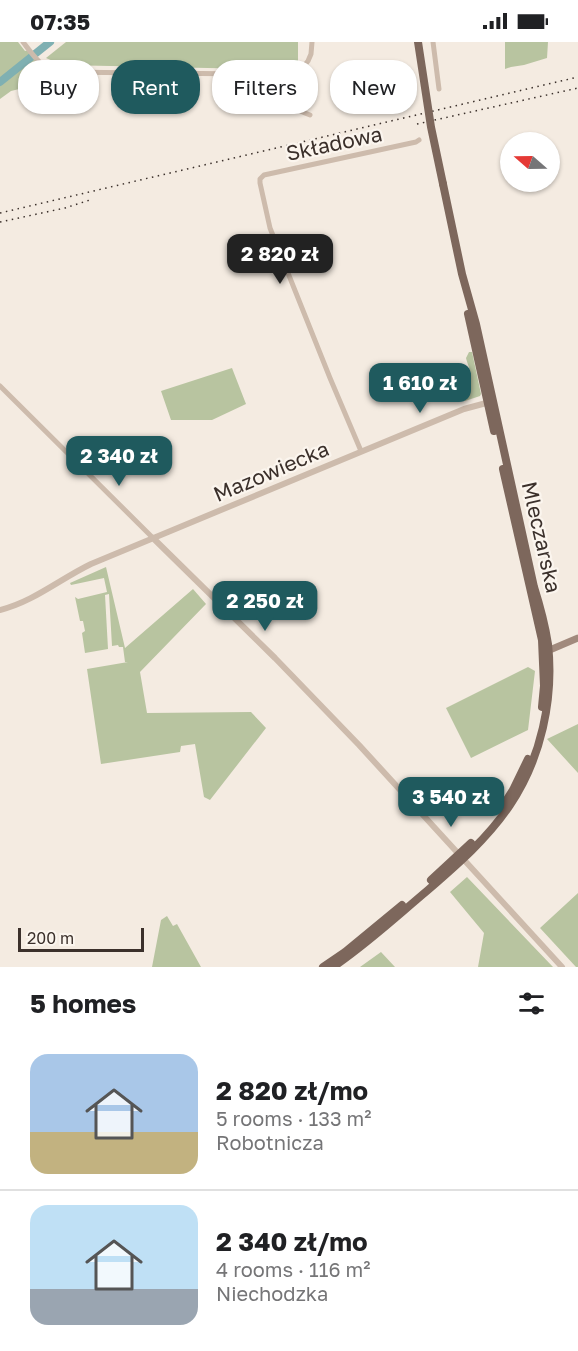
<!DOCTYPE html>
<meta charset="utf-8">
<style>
:root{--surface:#fff;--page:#f6f6f6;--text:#202124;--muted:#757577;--line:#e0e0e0;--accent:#1f5a5e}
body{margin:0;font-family:"Golos Text",sans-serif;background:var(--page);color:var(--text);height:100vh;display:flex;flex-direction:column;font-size:22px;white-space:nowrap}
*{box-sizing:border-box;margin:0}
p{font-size:20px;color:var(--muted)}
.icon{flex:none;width:33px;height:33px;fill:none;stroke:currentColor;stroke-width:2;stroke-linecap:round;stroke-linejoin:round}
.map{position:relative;height:925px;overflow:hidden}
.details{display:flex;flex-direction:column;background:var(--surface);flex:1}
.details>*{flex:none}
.guide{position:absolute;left:18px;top:18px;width:543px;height:54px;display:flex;gap:12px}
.needle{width:39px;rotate:290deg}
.buttons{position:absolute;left:500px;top:90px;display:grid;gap:12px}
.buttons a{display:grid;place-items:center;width:60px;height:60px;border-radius:50%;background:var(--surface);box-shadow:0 2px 4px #0004;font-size:30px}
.scale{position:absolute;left:18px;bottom:15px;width:126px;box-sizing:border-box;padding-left:6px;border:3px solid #3b302b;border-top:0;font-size:16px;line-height:21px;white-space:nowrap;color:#3b302b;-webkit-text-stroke:4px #fbf5ee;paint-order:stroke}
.price{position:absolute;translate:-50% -51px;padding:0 14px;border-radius:12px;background:var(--accent);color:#fff;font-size:20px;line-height:39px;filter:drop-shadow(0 2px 3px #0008)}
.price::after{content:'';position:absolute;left:50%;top:36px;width:18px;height:14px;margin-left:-9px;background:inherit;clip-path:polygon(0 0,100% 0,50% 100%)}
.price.selected{background:#222;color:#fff}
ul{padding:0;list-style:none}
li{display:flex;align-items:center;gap:18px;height:150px;padding:0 30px}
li+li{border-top:2px solid var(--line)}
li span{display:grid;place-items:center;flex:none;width:168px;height:120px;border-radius:18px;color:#555}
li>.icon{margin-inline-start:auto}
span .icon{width:72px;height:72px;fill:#fffc;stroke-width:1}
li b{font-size:26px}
h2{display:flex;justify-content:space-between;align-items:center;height:72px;padding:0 30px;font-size:26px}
.chip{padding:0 21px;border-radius:24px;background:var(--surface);box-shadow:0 2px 4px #0004;font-size:21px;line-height:54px}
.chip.selected{background:var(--accent);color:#fff}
.status{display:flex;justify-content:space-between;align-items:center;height:42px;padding:0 30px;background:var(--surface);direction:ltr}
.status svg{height:16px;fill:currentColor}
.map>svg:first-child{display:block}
.green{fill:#b8c4a0}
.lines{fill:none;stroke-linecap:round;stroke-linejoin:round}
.river{stroke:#7fb0b2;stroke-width:8}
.minor{stroke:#cdbbac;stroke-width:5}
.tertiary{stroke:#cdbbac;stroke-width:6}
.secondary{stroke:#a18a7d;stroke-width:7}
.primary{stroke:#7d675c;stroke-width:8}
.rail{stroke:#3b302b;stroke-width:1.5;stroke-dasharray:1.5 4.5;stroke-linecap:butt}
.primary-bridge{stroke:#7d675c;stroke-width:8}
.labels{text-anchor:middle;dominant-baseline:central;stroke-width:4.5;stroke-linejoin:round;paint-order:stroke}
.street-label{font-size:21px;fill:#3b302b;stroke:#fbf5ee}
</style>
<div class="status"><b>07:35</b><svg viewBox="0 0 49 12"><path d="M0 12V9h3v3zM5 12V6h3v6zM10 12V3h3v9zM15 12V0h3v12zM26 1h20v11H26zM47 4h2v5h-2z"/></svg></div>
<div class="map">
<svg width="578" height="925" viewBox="0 0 578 925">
<rect width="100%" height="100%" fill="#f4ebe1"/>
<path class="green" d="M0 0H18L25 9 29 8 46 34 48 40 11 49 0 57Z
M66 0H298V28L62 23 46 16Z
M505 0H548L547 16 524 23 511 25 505 27Z
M469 310H472L481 352 480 354 465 359 462 356 460 350C464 341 460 348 467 342 475 335 468 325 466 316Z
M232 326 246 362 212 378H171L161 349Z
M106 525 125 606 193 547 206 562 140 630 147 671 251 670 266 686 210 758 204 755 195 702 181 704 180 710 101 722 87 627 128 620H125L123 605H119L118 603 112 604 109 552 105 553 108 607 85 611 82 591 85 589 83 579H80L75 555 78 557 107 550 104 536 71 543 70 541Z
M528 625 535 629 528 688 471 716 446 666Z
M578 682V731L547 697Z
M467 835 553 925H478L484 891 450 850Z
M578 851V925H576L540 886Z
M167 874 173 884 177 882 201 925H152L161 878Z
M381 910 395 925H360Z"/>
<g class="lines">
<path class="river" d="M0 40 50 0"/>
<path class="minor" d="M23 0C33 13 41 26 58 30L248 32C255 35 258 39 263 44 277 55 293 67 310 73
M433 0 439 47
M279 55 308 19 311 12 312 0
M0 344 153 496
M361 409 330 336 270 186 260 141V137L264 133 416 100 419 98"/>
<path class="tertiary" d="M153 496 275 616 359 703 562 925
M0 568C33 560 60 537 91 522L464 367 490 360"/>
<path class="secondary" d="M545 610 578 596"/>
<path class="primary" d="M468 272 494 389
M503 427 542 598 544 644 542 665
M501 767 513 748 528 717
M431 838 471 801
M323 925 345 910 402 863
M333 925C367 902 397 874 428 848 458 822 488 796 510 763 541 717 554 657 548 602 545 583 540 564 534 545L476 282 462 232 443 142"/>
<path class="rail" d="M417 82 578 46
M0 171 578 35
M0 180 65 166 93 157"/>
<path class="primary-bridge" d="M418 0 431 85 443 142"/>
</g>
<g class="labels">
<g class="street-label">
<text transform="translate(334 101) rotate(-12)">Składowa</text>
<text transform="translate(271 429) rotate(-23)">Mazowiecka</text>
<text transform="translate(542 495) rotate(77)">Mleczarska</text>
</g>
</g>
</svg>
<div class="buttons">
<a><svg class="needle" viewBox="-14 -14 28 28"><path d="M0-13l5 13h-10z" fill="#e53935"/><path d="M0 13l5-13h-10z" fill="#757577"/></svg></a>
</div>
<div class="scale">200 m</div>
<b class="price selected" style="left:280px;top:243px">2 820 zł</b>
<b class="price" style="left:420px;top:372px">1 610 zł</b>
<b class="price" style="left:119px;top:445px">2 340 zł</b>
<b class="price" style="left:265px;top:590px">2 250 zł</b>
<b class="price" style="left:451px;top:786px">3 540 zł</b>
<div class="guide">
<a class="chip">Buy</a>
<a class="chip selected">Rent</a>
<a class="chip">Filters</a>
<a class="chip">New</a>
</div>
</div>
<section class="details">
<h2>5 homes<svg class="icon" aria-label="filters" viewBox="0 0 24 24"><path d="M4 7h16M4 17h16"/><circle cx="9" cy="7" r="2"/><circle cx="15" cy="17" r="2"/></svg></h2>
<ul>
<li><span style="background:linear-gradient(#a9c7e8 65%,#c2b280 0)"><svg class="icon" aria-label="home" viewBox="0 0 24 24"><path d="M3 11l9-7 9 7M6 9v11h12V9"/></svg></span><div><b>2 820 zł/mo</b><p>5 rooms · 133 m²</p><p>Robotnicza</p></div></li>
<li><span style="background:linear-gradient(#bfe0f5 70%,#9aa5b1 0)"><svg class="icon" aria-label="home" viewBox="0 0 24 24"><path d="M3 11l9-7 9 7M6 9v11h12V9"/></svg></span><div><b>2 340 zł/mo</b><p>4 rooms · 116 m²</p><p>Niechodzka</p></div></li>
</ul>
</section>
